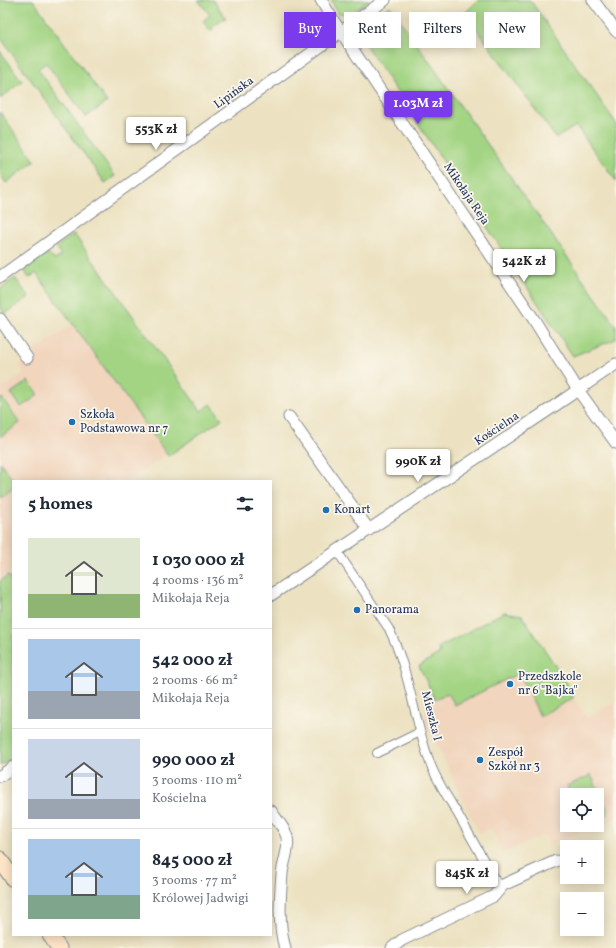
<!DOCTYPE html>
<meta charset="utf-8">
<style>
:root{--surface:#fff;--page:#f2f2f3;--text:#1f2937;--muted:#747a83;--line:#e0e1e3;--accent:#7c3aed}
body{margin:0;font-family:Vollkorn,serif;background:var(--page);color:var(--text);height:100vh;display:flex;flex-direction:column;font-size:15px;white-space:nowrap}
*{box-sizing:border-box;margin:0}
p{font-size:13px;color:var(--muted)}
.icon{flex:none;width:22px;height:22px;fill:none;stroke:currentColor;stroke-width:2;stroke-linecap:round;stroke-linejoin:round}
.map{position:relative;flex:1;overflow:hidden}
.details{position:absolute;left:12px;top:480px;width:260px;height:456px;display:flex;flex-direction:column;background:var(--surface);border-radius:0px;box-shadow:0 2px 10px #0003}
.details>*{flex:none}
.hud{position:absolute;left:284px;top:12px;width:272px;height:36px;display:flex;gap:8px}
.tools{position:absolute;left:560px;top:788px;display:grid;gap:8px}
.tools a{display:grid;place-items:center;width:44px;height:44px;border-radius:0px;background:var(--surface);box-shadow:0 2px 10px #0003;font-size:20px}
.price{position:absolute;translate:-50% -34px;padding:0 9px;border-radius:4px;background:#fff;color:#222;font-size:13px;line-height:26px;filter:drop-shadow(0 1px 2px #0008)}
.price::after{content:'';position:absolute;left:50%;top:24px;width:12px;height:9px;margin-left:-6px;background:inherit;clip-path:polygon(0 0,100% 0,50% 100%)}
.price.selected{background:var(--accent);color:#fff}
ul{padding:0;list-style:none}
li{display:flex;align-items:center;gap:12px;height:100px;padding:0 16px}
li+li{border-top:1px solid var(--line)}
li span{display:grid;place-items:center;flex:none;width:112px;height:80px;border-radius:0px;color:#555}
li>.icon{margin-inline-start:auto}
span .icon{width:48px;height:48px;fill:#fffc;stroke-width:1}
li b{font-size:17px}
h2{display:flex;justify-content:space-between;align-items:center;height:48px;padding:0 16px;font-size:17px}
.tag{padding:0 14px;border-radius:0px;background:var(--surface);box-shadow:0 2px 10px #0003;font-size:14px;line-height:36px}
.tag.selected{background:var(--accent);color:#fff}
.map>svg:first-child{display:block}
.built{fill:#f1d5bd;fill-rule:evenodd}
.green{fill:#a3d483;stroke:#5f8270}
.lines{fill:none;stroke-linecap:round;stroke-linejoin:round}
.pedestrian-casing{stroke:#848890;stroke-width:10}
.minor-casing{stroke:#848890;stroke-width:13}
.secondary-casing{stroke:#848890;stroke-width:17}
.pedestrian{stroke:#fff;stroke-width:8}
.minor{stroke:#fff;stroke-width:11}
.secondary{stroke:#ffe4c6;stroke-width:15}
.poi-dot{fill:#1f6fb2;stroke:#fbf7ec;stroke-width:1.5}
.labels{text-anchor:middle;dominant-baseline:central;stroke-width:3.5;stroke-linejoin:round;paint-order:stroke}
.street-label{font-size:12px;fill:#1b2f5e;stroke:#fbf7ec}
.poi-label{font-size:12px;fill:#1b2f5e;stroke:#fbf7ec;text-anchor:start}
</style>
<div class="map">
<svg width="616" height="948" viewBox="0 0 616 948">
<rect width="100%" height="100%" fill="#fbf7ec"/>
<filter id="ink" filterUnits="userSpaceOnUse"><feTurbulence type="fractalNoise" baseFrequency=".025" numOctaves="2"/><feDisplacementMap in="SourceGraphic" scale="8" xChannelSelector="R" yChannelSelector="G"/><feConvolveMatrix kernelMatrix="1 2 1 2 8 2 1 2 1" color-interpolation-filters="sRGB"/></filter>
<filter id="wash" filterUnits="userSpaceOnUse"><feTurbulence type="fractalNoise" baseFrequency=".012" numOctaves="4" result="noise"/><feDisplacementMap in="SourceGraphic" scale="16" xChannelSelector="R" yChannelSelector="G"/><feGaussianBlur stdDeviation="0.9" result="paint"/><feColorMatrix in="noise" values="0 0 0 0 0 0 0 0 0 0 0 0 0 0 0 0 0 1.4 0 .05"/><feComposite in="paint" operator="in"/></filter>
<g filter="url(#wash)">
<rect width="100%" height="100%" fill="#ece2c1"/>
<path class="built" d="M73 324 167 454 128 481H13V572L0 581V390L24 373 19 365 26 360 31 353Z
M504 612 522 615 573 693V698L587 718 616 701V818L549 845 544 835 503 853 491 828 479 833 425 720V705L435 699 419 666 440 653 438 648ZM567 795H597V825H567Z"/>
<path class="green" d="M0 0H33L107 102 86 117 46 63 38 69 115 176 105 183 0 37Z
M198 0H213L226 18 212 27 213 29 210 31 203 21 210 15Z
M331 0H369L349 15 338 13Z
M478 0H530L616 123V181L576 126 556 138 465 13Z
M390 6 616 326V339L573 356 361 38 366 24Z
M0 51 22 81 0 99Z
M0 112 35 161 6 183 0 175Z
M74 234 201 411 211 404 222 419 168 456 36 273 29 278 24 270 48 253 55 260 61 255 56 247Z
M15 278 29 297 5 314 0 307V289Z
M28 381 37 393V396L21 407 11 393Z
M2 398 20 423 0 437V399Z
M0 462 14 481 13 488 0 498Z
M8 575 13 583V698L9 701 13 707V726L11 728 13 731V758L0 766V581Z
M504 612 522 615 573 693V698L540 716 519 673 455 705 448 693 435 699 419 666 440 653 438 648Z
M591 775 609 813 597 819V795H571L567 786Z"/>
</g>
<g filter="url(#ink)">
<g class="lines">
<defs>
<path id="pedestrian" d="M337 551 389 629C410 672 413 716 429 760 435 778 446 795 456 811 471 837 485 863 500 888
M377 753 420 732"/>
<path id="minor" d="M321 0 333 20 531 315 578 390 616 443
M593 0 616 31
M0 277 385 0
M0 319 27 358
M289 417 369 530
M271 595 550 409 616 364
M0 776 13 767
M271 811C275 818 282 825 285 832 292 844 283 861 282 874 280 898 278 925 285 948
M392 948 402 940 494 896 503 885 556 861"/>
<path id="secondary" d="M0 859 13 879
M50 935 59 948"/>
</defs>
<use href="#pedestrian" class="pedestrian-casing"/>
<use href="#minor" class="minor-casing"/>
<use href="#secondary" class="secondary-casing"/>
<use href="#pedestrian" class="pedestrian"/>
<use href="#minor" class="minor"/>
<use href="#secondary" class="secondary"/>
</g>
</g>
<g class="poi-dot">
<circle cx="72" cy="422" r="4"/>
<circle cx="326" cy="510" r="4"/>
<circle cx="357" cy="610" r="4"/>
<circle cx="510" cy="684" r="4"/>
<circle cx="480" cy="760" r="4"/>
</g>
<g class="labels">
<g class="street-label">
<text transform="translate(234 93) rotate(-36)">Lipińska</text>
<text transform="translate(466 194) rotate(56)">Mikołaja Reja</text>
<text transform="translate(497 429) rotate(-34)">Kościelna</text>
<text transform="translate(431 716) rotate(76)">Mieszka I</text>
</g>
<g class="poi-label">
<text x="80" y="415">Szkoła<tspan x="80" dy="14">Podstawowa nr 7</tspan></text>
<text x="334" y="510">Konart</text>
<text x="365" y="610">Panorama</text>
<text x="518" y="677">Przedszkole<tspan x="518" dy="14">nr 6 "Bajka"</tspan></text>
<text x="488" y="753">Zespół<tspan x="488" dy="14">Szkół nr 3</tspan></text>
</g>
</g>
</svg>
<div class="tools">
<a><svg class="icon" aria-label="locate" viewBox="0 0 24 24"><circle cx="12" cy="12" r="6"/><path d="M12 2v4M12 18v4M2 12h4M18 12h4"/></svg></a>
<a>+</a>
<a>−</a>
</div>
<b class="price selected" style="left:418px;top:125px">1.03M zł</b>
<b class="price" style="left:156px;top:151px">553K zł</b>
<b class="price" style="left:524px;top:283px">542K zł</b>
<b class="price" style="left:418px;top:483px">990K zł</b>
<b class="price" style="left:467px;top:895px">845K zł</b>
<div class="hud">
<a class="tag selected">Buy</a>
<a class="tag">Rent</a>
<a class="tag">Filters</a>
<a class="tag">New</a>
</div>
<section class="details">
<h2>5 homes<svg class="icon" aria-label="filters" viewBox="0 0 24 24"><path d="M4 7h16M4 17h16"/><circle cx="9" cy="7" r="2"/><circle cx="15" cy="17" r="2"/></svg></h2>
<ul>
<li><span style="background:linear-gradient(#dfe7d0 70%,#8fb573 0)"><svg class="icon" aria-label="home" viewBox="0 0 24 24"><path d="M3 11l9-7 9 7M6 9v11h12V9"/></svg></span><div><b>1 030 000 zł</b><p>4 rooms · 136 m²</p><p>Mikołaja Reja</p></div></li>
<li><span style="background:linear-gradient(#a9c7e8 65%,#9aa5b1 0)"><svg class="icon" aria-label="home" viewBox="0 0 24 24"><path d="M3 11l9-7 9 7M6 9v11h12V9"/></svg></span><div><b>542 000 zł</b><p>2 rooms · 66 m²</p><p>Mikołaja Reja</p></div></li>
<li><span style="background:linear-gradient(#c9d6e8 75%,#9aa5b1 0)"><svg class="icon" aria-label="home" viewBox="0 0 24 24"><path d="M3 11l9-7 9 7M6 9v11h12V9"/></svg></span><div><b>990 000 zł</b><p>3 rooms · 110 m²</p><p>Kościelna</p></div></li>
<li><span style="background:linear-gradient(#a9c7e8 70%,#7fa58c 0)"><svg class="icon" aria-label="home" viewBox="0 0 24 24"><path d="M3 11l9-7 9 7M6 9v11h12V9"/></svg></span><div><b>845 000 zł</b><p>3 rooms · 77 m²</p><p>Królowej Jadwigi</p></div></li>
</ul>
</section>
</div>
